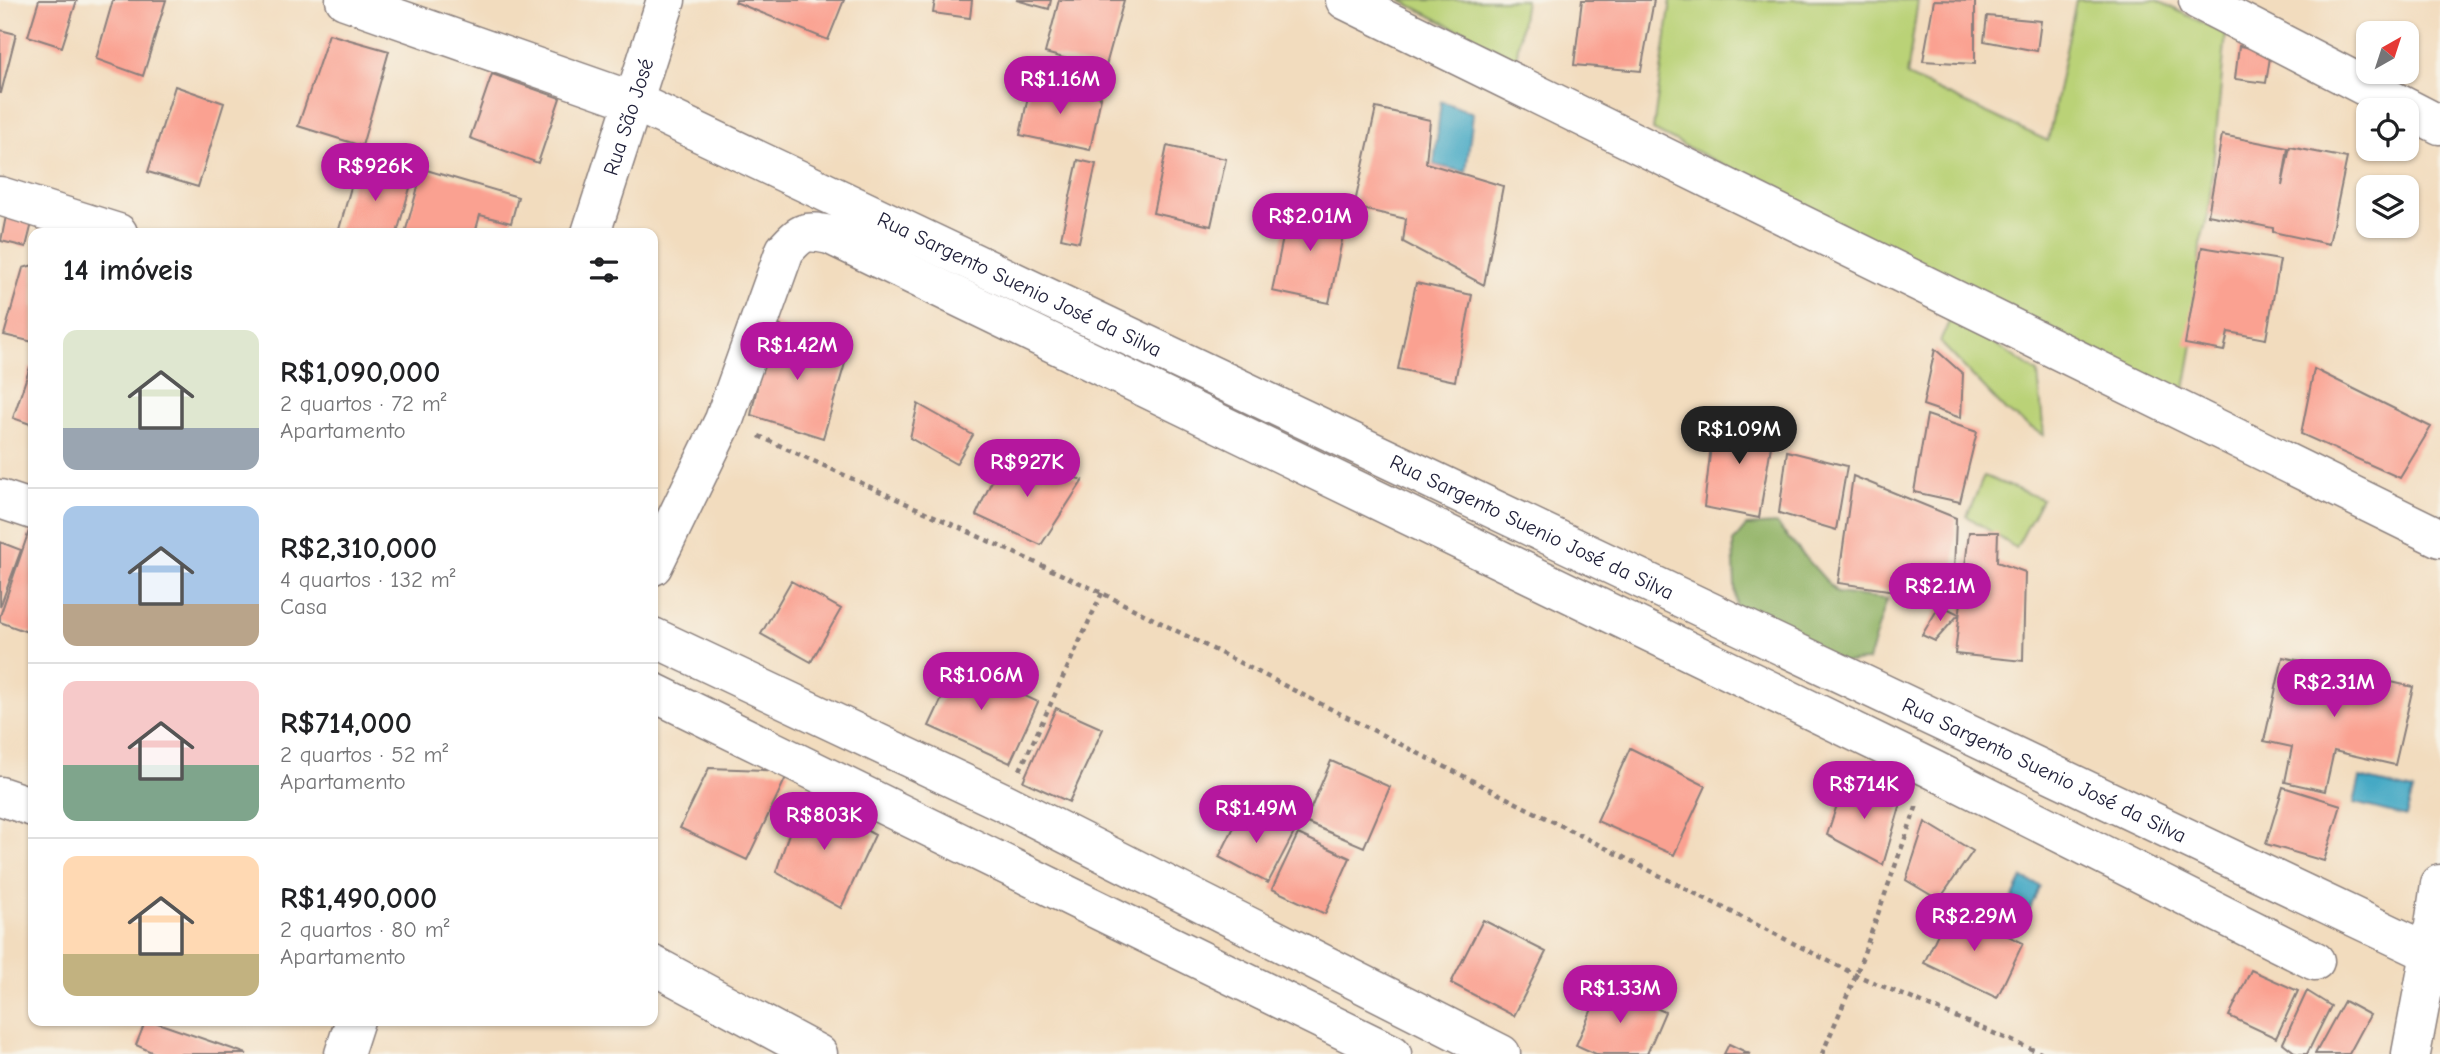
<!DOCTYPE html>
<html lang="pt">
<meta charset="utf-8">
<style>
:root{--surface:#fff;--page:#f2f2f2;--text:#202124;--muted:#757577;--line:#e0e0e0;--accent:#b5179e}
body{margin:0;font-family:"Comic Neue",sans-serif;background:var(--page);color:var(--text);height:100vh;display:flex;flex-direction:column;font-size:26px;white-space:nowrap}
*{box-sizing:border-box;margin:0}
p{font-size:23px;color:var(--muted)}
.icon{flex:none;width:38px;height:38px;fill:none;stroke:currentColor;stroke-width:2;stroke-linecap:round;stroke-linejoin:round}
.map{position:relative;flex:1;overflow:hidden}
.panel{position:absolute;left:28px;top:228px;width:630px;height:798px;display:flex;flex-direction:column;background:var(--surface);border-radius:14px;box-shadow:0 2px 5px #0004}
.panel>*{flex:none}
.needle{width:46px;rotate:39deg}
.controls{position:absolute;left:2356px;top:21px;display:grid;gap:14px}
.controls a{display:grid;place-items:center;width:63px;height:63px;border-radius:14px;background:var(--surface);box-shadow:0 2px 5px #0004;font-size:35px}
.price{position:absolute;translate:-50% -60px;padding:0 16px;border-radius:24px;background:var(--accent);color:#fff;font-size:23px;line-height:46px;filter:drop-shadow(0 2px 4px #0008)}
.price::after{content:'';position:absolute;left:50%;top:42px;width:21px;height:16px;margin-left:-10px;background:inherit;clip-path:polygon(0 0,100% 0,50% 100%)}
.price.selected{background:#222;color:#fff}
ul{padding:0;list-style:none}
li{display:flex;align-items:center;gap:21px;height:175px;padding:0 35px}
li+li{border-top:2px solid var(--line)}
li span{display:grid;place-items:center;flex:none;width:196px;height:140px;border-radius:14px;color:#555}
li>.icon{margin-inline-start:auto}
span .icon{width:84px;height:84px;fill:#fffc;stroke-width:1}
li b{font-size:30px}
h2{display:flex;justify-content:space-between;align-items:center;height:84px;padding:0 35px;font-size:30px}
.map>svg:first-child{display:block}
.green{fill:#bad277;stroke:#6e7a59;stroke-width:2}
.forest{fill:#93b468;stroke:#5a6b52;stroke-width:2}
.water{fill:#45a9c5;stroke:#346680;stroke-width:2}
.building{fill:#faa191}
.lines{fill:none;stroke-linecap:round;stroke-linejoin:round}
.minor-casing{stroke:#8a7f7c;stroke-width:41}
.major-casing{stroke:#8a7f7c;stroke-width:41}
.path{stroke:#8a7f7c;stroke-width:4.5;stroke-dasharray:5 5;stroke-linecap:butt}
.minor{stroke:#fff;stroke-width:38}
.major{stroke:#fff;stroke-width:38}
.labels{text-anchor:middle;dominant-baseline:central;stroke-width:5;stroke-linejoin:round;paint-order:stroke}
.street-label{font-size:21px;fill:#22223b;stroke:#f7f3e8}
</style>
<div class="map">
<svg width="2440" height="1054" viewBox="0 0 2440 1054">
<rect width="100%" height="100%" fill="#f7f3e8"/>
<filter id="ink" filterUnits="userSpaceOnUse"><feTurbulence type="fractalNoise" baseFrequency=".0143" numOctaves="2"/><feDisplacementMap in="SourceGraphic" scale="14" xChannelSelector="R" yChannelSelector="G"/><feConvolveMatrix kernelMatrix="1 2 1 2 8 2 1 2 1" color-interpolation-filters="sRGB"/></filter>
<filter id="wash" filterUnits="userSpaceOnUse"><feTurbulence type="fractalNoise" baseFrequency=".00686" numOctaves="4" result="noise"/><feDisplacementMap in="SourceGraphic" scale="28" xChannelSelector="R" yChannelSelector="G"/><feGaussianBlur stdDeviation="1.57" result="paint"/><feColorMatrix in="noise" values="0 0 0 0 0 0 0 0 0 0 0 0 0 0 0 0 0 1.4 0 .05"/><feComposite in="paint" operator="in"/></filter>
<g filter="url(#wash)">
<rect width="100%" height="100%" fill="#f2dcbe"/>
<path class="green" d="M1400 0H1525L1516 60Z
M1671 0H1918L1907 76 2048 141 2076 0H2156L2226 34 2208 215 2200 244 2194 339 2184 395 1653 130Z
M1952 315 2038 373 2044 436 2006 411 1940 342Z
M1984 476 2042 499 2016 548 1967 516Z"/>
<path class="forest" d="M1776 524 1837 593 1887 599 1868 661 1826 663 1736 607 1733 542 1746 526Z"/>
<path class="water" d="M1441 101 1473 113 1466 172 1434 165Z
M2360 778 2413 791 2406 816 2354 803Z
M2022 878 2040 886 2020 931 2001 922Z"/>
<g id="blocks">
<path class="building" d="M39 0H77L62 47 28 36Z
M113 0H166L143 76 96 59Z
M736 0H844L828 40 735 2Z
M935 0H972L970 18 933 13Z
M1016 0H1051L1049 9Z
M1059 0H1124L1105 69 1045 53Z
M1582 0H1654L1641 71 1574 65Z
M1934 0 1975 1V64L1923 61Z
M1987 16 2041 21 2037 51 1984 41Z
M0 30 16 34 1 93H0Z
M329 34 389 51 362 146 298 126Z
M2239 46 2271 51 2266 83 2235 79Z
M492 74 560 98 538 163 470 138Z
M1031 82 1101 97 1090 150 1020 135Z
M175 86 224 103 198 187 148 172Z
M1376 108 1430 120 1426 163 1503 186 1484 285 1403 242 1406 219 1354 207Z
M2222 135 2288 148 2282 186 2290 147 2347 158 2329 244 2273 232V228L2208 215Z
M1167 146 1226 159 1211 226 1153 213Z
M1078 160 1096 164 1079 242 1061 238Z
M357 166 412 181 397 233H338Z
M423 169 518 197 511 223 480 215 475 233H405Z
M1290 204 1347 216 1329 303 1272 291Z
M6 216 32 223 26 247 1 241Z
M2202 247 2280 260 2266 339 2228 332 2224 351 2185 344Z
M33 265V342L4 335 23 268Z
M1416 283 1472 295 1455 381 1398 369Z
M771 321 846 360 823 438 751 415Z
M1935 349 1963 374 1961 418 1923 405Z
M30 367 33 368V425L13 418Z
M2314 369 2431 427 2400 478 2301 434Z
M918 404 973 435 956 464 910 438Z
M1927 415 1977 432 1960 502 1914 492Z
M1714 419 1775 422 1759 518 1704 507Z
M1787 451 1847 466 1836 530 1779 513Z
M1003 457 1083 480 1041 545 976 515Z
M1853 476 1956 518 1953 599 1838 583Z
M31 525 33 526V634L0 622V616Z
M1969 532H1998L1997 562 2025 572 2023 661 1955 654Z
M0 542 21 550 0 607Z
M791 581 841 609 811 662 761 634Z
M1940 605 1959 614 1935 641 1922 635Z
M2283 657 2413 687 2395 765 2334 751 2325 791 2285 782 2292 747 2264 741Z
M948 660 1038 702 1010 763 929 726 943 696 934 692Z
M1056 708 1103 729 1069 802 1023 781Z
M1630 748 1706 786 1674 855 1597 821Z
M1331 761 1390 787 1364 847 1305 822Z
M709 768 789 771 747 860 680 828Z
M1846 778 1901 803 1883 865 1827 835Z
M2283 787 2341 805 2324 861 2266 844Z
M802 795 875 835 841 908 776 872Z
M1244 807 1294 833 1268 883 1219 857Z
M1925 822 1973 851 1939 900 1906 880Z
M1298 834 1350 858 1325 914 1272 889Z
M1950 908 2023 943 1997 998 1924 963Z
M1483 920 1546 952 1514 1016 1451 983Z
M2251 970 2298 991 2276 1038 2229 1016Z
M1603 984 1665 1012 1647 1054H1596L1576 1045Z
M2307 991 2331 1006 2307 1054H2297L2283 1043Z
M2344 1001 2370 1015 2349 1054H2315Z
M146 1020H149L247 1054H156L136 1045Z
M1729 1044 1750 1054H1724Z"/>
</g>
</g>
<g filter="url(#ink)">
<use href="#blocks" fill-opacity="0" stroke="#8a7f7c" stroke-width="2"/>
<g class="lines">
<defs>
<g id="minor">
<path id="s1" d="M345 0 633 101 2430 953"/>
<path d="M1345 0 2440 538"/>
<path d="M2198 0 2440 125"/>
<path d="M0 196 118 233"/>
<path d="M0 499 33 510"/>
<path d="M653 566 724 420 785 250C802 231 805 230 830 235L1930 768 2315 961"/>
<path d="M653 637 1005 803 1501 1054"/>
<path d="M653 692 1392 1054"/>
<path d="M0 796 33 807"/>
<path d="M653 965 818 1054"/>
<path d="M2411 1054 2430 953 2440 884"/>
</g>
<g id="major">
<path id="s2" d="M591 233 666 0"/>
<path d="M344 1054 355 1020"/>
</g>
</defs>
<use href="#minor" class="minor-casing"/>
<use href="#major" class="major-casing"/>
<path class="path" d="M759 436 1102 593 1856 975 2043 1054
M1020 770 1102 593
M1822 1054 1856 975 1917 805"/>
<use href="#minor" class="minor"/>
<use href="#major" class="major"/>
</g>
</g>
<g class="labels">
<g class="street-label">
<text stroke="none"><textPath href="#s2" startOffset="122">Rua São José</textPath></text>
<text stroke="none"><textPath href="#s1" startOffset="733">Rua Sargento Suenio José da Silva</textPath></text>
<text stroke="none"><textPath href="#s1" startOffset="1300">Rua Sargento Suenio José da Silva</textPath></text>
<text stroke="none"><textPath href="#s1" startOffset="1867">Rua Sargento Suenio José da Silva</textPath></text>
</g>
</g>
</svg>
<div class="controls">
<a><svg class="needle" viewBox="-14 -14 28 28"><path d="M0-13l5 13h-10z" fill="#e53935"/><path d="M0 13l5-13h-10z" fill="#757577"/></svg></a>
<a><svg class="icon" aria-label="locate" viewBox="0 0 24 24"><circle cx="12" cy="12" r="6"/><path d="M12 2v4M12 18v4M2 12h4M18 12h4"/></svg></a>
<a><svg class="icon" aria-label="layers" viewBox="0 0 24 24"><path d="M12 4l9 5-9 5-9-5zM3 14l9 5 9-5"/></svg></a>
</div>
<b class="price" style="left:1060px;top:116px">R$1.16M</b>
<b class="price" style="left:375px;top:203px">R$926K</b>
<b class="price" style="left:1310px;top:253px">R$2.01M</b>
<b class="price" style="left:797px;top:382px">R$1.42M</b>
<b class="price selected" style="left:1739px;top:466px">R$1.09M</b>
<b class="price" style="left:1027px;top:499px">R$927K</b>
<b class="price" style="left:1940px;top:623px">R$2.1M</b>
<b class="price" style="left:981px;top:712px">R$1.06M</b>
<b class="price" style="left:2334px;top:719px">R$2.31M</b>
<b class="price" style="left:1864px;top:821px">R$714K</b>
<b class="price" style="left:1256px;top:845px">R$1.49M</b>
<b class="price" style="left:824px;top:852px">R$803K</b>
<b class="price" style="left:1974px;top:953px">R$2.29M</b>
<b class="price" style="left:1620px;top:1025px">R$1.33M</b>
<section class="panel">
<h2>14 imóveis<svg class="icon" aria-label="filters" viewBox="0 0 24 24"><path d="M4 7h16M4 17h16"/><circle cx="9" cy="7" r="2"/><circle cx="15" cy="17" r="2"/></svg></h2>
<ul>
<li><span style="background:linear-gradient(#dfe7d0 70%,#9aa5b1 0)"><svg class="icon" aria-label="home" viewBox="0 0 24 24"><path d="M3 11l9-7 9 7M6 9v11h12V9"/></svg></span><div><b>R$1,090,000</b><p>2 quartos · 72 m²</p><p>Apartamento</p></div></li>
<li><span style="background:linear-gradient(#a9c7e8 70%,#b9a48a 0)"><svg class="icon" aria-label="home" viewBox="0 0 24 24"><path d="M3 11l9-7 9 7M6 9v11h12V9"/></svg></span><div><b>R$2,310,000</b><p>4 quartos · 132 m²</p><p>Casa</p></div></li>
<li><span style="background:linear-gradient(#f6c9c9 60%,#7fa58c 0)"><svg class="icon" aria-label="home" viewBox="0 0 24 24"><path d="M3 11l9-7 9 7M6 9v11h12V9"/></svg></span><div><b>R$714,000</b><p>2 quartos · 52 m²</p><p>Apartamento</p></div></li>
<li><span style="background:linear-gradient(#ffd9b3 70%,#c2b280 0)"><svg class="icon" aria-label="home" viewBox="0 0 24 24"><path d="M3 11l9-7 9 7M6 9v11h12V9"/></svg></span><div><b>R$1,490,000</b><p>2 quartos · 80 m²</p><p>Apartamento</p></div></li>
</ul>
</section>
</div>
